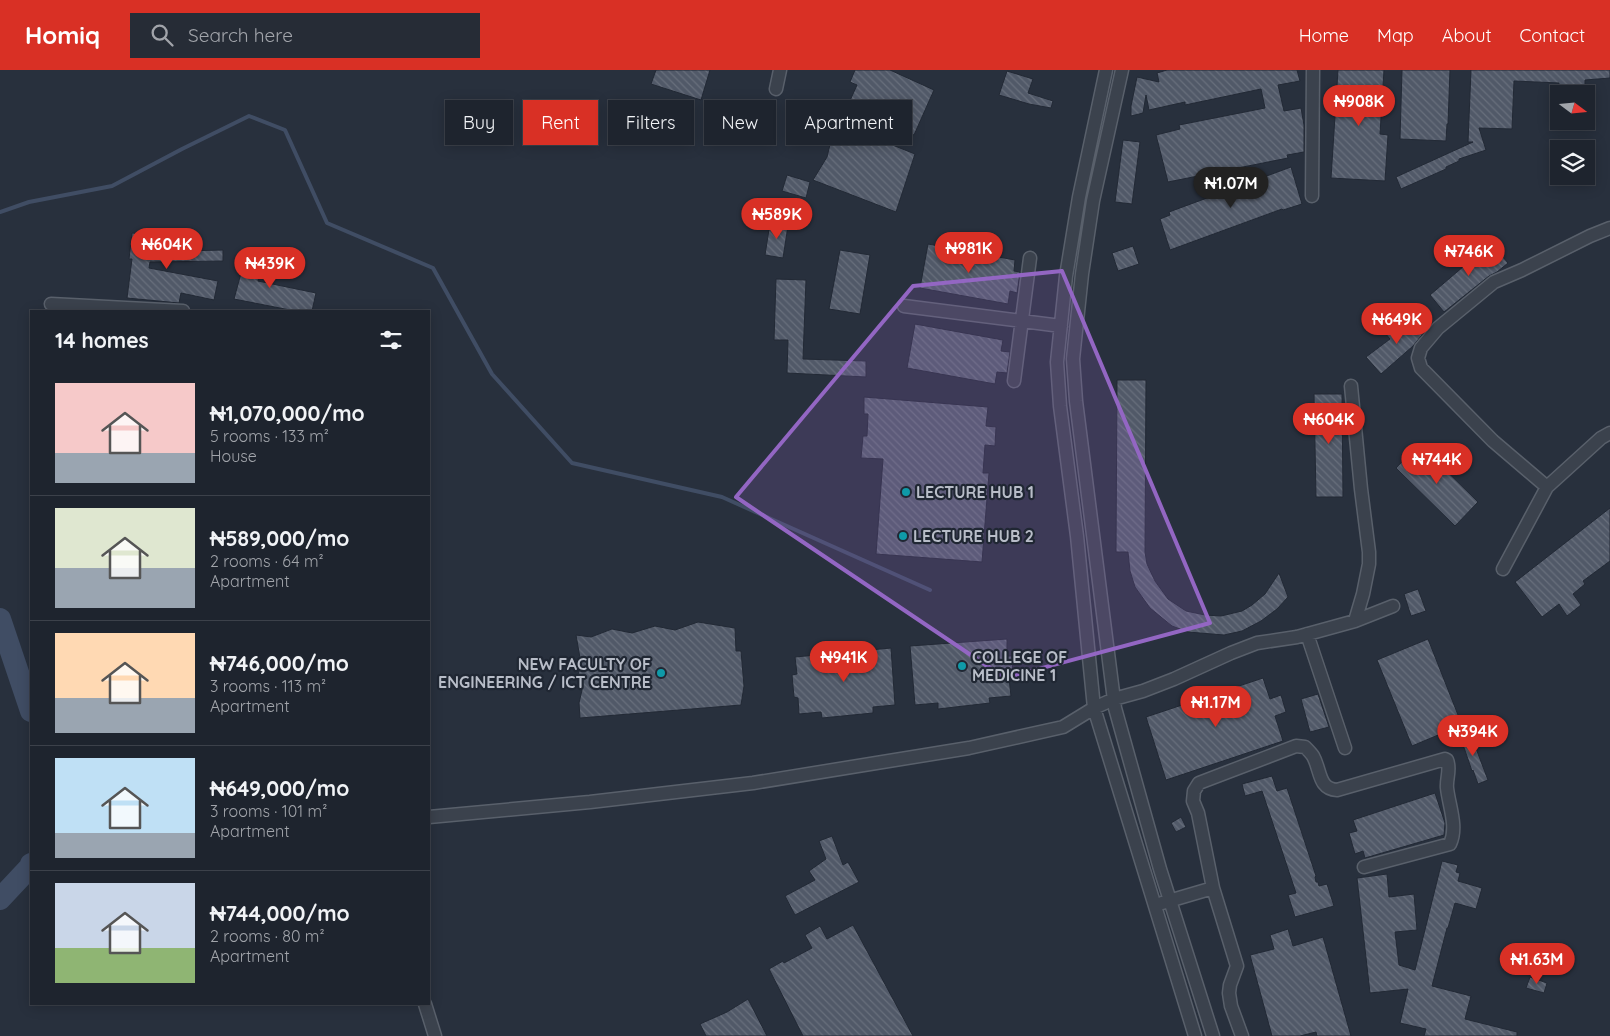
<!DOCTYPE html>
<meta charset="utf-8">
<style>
:root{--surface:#1e242e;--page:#262c36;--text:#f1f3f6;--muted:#a1a4aa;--line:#3c414a;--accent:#d93025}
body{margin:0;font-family:Quicksand,sans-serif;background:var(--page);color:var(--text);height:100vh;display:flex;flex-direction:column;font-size:19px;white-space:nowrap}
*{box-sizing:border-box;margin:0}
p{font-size:16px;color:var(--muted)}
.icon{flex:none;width:28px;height:28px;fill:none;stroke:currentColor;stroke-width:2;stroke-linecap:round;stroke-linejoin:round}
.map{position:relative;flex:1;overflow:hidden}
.sheet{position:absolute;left:30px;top:240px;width:400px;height:695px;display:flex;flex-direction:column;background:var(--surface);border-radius:0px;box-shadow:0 2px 12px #0003,0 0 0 1px var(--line)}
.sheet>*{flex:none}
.top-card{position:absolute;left:445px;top:30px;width:475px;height:45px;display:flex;gap:10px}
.needle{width:32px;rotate:106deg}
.buttons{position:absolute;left:1550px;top:15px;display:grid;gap:10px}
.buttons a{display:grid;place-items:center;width:45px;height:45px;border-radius:0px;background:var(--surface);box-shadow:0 2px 12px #0003,0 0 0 1px var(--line);font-size:25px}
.price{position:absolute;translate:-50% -42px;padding:0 11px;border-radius:18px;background:var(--accent);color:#fff;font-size:16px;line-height:32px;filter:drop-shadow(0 1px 2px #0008)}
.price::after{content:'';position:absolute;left:50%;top:30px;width:15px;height:11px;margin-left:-8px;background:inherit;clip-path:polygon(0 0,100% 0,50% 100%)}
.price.on{background:#222;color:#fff}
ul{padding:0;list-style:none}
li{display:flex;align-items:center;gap:15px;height:125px;padding:0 25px}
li+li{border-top:1px solid var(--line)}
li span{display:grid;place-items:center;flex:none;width:140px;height:100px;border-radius:0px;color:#555}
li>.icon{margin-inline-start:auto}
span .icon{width:60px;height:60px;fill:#fffc;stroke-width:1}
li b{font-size:21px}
h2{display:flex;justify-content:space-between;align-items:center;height:60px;padding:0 25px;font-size:21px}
.pill{padding:0 18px;border-radius:0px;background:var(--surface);box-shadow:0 2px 12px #0003,0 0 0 1px var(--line);font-size:18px;line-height:45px}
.pill.on{background:var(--accent);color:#fff}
header{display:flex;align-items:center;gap:30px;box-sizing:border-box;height:70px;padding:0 25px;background:var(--accent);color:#fff}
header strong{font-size:24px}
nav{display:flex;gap:28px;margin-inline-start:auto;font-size:18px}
.search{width:350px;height:45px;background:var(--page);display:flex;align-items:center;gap:12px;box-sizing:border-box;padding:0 18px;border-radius:0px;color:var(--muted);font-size:19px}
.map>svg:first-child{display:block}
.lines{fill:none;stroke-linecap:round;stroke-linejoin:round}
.stream{stroke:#404d64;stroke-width:4}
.river{stroke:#404d64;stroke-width:22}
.building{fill:url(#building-back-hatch);stroke:#222935}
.minor-casing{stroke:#59606b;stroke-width:15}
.minor{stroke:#3b424d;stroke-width:12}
.marked{fill:#9366c3;fill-opacity:0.2;stroke:#9366c3;stroke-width:4;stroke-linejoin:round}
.culture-dot{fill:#0f9aa8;stroke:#202733;stroke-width:2}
.labels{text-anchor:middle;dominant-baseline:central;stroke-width:4.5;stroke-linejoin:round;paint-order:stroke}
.poi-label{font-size:16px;font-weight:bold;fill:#b8bdc8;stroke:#202733;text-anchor:start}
</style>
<header>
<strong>Homiq</strong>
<div class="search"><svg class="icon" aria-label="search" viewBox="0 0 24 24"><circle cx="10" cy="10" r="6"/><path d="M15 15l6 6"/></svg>Search here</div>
<nav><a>Home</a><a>Map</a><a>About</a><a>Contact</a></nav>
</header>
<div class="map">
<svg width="1610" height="966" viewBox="0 0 1610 966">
<defs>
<pattern id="building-back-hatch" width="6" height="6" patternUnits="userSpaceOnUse" patternTransform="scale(1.25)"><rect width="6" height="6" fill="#515968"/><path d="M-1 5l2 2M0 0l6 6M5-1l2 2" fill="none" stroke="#686f7c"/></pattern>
</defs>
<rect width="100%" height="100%" fill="#28303d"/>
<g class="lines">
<path class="stream" d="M0 142 29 132 112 116 182 79 249 46 285 60 327 153 433 198 492 304 572 393 722 427 930 520"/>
<path class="river" d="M0 549 31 641
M0 829 30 797 31 794"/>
</g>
<path class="building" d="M656 0H710L701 30 651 14Z
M855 0H890L934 20 914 65 848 35 857 15 850 12Z
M1167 0H1297L1300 11 1278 15 1284 41 1301 38 1304 55V82L1287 85 1288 88 1168 112 1156 65 1180 59 1179 55 1265 38 1261 19 1185 35V32L1149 40 1146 25 1143 43 1131 46V36L1137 7 1159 12 1157 3Z
M1338 0H1384L1380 64 1388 65 1385 111 1331 108Z
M1402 0H1450L1448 54H1447L1446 71 1400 69Z
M1471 0H1610V8L1585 10V18H1559V13L1514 11 1512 59 1479 58 1486 80 1459 89V91L1446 97V99L1401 119 1396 107 1473 72H1468Z
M1007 1 1033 9 1028 23 1053 31 1051 38 1029 34 999 25Z
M835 52 915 84 896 142 813 110 827 87 833 62H831Z
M1123 70 1140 72 1132 134 1115 132Z
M1291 97 1302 134 1283 140 1282 139 1170 180 1160 149 1170 145 1169 142Z
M787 105 810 112 806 128 782 121Z
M770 153 788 156 783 188 765 185Z
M132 163 185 169 183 181 223 180V191L150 192 149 198 218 211 214 230 181 223 179 233 127 228 132 189H129Z
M1491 173 1508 193 1497 202 1489 206 1444 242 1430 225Z
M928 174 1015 190 1014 201 1020 202 1017 223 1010 221 1008 234 920 218Z
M1133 176 1139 194 1118 201 1112 183Z
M840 180 870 185 860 244 829 239Z
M247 181 263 185 258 211 316 223 312 241H295L234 229Z
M776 209 806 210 803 289 866 291V307L787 303 788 270H774Z
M1424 248 1430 255 1413 276 1381 304 1366 287 1390 269 1385 263 1396 253 1405 263Z
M915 254 1003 270 1001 281 1010 282 1007 303 997 302 995 314 907 298Z
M1117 310H1146L1145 482 1147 494 1155 511 1168 529 1186 541 1205 545 1221 546 1242 541 1252 535 1265 524 1279 503 1288 527 1277 539 1261 551 1242 561 1224 565 1188 562 1172 556 1150 538 1135 517 1130 501 1128 482H1116Z
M1314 324H1342L1343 427H1316Z
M864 327 988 337 986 356 996 357 995 376 985 375 983 403H989L982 492 876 484 883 389 861 388 863 366H867L868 344H864Z
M1419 374 1478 432 1455 456 1396 398Z
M1610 438V491L1583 511 1585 514 1573 524 1581 535 1567 546 1559 534 1542 547 1515 512Z
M1418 519 1426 541 1411 546 1404 524Z
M698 552 735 558 736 581H741L744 616 741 635 580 648 579 633 582 620 577 607 580 599V588L576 565 591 567 612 559 632 563 655 556 675 560Z
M1007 569V586H1012L1013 607 1009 608 1011 626 989 628 990 633 938 639V633L915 635 910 576Z
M1428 569 1462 655 1412 676 1377 590Z
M891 578 895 635 873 637V643L822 648 821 642 799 644 798 628 794 627 792 605 797 604 795 587Z
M1263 608 1270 629 1281 625 1286 642 1275 646 1283 671 1166 710 1146 647Z
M1318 624 1329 657 1310 662 1301 629Z
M1469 660 1488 710 1478 714 1473 700 1472 701 1459 663Z
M1272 706 1277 721 1287 718 1316 806 1315 807 1316 812H1318L1319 816 1327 814 1334 836 1295 847 1288 825 1296 823 1262 721 1245 726 1242 714Z
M1435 723 1445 753 1444 765 1365 788 1363 781 1355 784 1349 763 1357 761 1353 750Z
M1181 747 1186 757 1176 762 1171 753Z
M832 766 843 795 848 792 859 812 795 845 785 826 815 810 809 801 826 789 819 771Z
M1442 791 1458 795 1456 802 1460 803 1458 811 1482 818 1476 839 1455 833 1448 858H1447L1432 916 1471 926 1465 949 1517 962V966H1424L1426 959 1400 953 1408 919 1370 923 1357 808 1387 804 1389 827 1414 824 1417 860 1395 862 1399 895 1415 900Z
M853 855 913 966H803L769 899 783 891 784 893 812 878 805 865 820 856 827 869Z
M1288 859 1293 876 1323 867 1351 966H1317L1316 962 1300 966H1272L1250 885 1274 879 1270 865Z
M1530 907 1547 913 1544 923 1526 918Z
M748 929 767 966H706L700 954 727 942Z"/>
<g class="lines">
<defs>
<path id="minor" d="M1106 0 1079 127 1066 206 1057 292 1060 336 1077 466 1094 638 1195 966
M1122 0 1093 131 1082 204 1073 289 1076 331 1115 638 1160 799 1213 966
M776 19 780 0
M1312 126 1313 0
M51 234 183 241
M904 236 1061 256
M1014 311 1030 188
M1351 316 1361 419 1369 482V494L1363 524 1355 551
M1547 417 1493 371 1421 298 1418 288 1421 278 1438 258 1494 212 1522 200 1590 166 1610 158
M1503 499 1547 417 1601 368 1610 363
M1307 564 1345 678
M429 747 590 732 753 713 969 678 1063 657 1094 638 1114 629 1143 621 1174 609 1231 583 1257 573 1297 567 1355 551 1393 536
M1162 833 1213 818
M425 934 435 966
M1242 966 1231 936 1229 923 1230 915 1237 896 1213 818 1198 743 1193 731 1194 721 1199 713 1296 676 1305 677C1308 680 1311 683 1313 686 1321 700 1318 719 1337 720L1445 689 1447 690C1451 699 1446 709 1447 718 1449 736 1458 757 1450 774L1364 797"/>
</defs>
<use href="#minor" class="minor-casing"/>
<use href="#minor" class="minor"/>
</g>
<path class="marked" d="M1062 201 1210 553 1005 608 736 427 913 216Z"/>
<g class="culture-dot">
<circle cx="906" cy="422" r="5"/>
<circle cx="903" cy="466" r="5"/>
<circle cx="962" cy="596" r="5"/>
<circle cx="661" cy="603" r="5"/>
</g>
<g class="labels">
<g class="poi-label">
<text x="916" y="422">LECTURE HUB 1</text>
<text x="913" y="466">LECTURE HUB 2</text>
<text x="972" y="587">COLLEGE OF<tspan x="972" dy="18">MEDICINE 1</tspan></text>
<text x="651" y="594" text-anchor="end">NEW FACULTY OF<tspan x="651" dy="18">ENGINEERING / ICT CENTRE</tspan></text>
</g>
</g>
</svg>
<div class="buttons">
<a><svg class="needle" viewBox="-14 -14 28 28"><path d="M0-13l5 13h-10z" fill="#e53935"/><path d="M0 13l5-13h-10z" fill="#a1a4aa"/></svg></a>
<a><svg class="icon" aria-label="layers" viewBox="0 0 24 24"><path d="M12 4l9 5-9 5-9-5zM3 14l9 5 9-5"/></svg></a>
</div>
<b class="price" style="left:1359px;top:57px">₦908K</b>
<b class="price on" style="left:1231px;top:139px">₦1.07M</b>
<b class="price" style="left:777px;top:170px">₦589K</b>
<b class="price" style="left:167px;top:200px">₦604K</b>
<b class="price" style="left:969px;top:204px">₦981K</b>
<b class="price" style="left:1469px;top:207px">₦746K</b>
<b class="price" style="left:270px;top:219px">₦439K</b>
<b class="price" style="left:1397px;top:275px">₦649K</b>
<b class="price" style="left:1329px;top:375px">₦604K</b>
<b class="price" style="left:1437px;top:415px">₦744K</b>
<b class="price" style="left:844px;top:613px">₦941K</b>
<b class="price" style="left:1216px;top:658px">₦1.17M</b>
<b class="price" style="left:1473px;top:687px">₦394K</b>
<b class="price" style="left:1537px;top:915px">₦1.63M</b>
<div class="top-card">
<a class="pill">Buy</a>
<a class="pill on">Rent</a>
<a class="pill">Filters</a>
<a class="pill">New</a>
<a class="pill">Apartment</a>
</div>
<section class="sheet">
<h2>14 homes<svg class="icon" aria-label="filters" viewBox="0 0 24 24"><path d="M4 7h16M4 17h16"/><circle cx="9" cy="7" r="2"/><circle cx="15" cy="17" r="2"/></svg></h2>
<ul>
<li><span style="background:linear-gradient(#f6c9c9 70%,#9aa5b1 0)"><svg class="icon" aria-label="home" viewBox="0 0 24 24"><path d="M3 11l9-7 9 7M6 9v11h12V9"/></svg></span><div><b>₦1,070,000/mo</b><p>5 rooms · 133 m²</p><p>House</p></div></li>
<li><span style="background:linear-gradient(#dfe7d0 60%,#9aa5b1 0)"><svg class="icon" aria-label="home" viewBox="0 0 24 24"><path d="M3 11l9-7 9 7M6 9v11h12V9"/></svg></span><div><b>₦589,000/mo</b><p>2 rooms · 64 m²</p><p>Apartment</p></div></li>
<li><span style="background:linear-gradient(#ffd9b3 65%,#9aa5b1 0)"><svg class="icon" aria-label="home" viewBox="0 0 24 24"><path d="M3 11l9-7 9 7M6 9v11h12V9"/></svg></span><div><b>₦746,000/mo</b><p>3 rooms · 113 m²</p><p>Apartment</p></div></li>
<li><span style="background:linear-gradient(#bfe0f5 75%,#9aa5b1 0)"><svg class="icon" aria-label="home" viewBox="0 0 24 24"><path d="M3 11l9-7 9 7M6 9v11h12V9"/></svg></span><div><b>₦649,000/mo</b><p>3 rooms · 101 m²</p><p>Apartment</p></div></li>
<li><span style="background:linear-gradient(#c9d6e8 65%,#8fb573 0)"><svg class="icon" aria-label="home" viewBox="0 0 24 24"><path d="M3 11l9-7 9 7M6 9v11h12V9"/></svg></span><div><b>₦744,000/mo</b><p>2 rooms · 80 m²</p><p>Apartment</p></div></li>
</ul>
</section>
</div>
